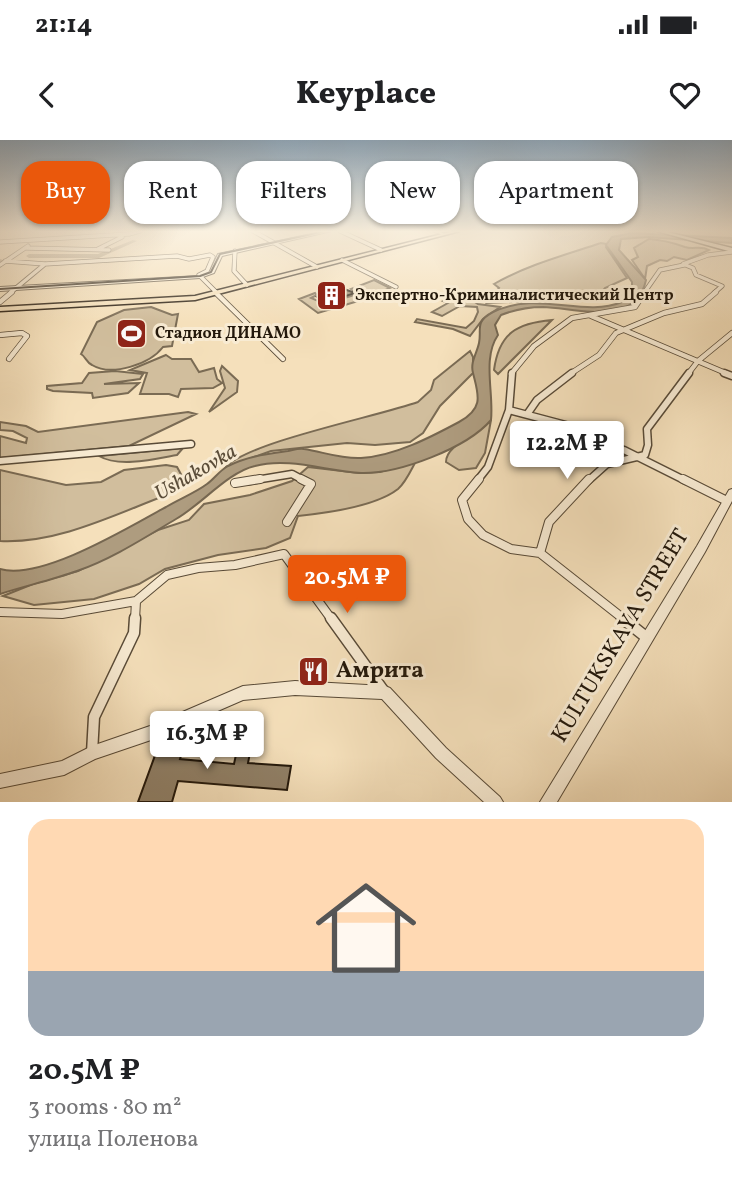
<!DOCTYPE html>
<meta charset="utf-8">
<style>
:root{--surface:#fff;--page:#f6f6f6;--text:#202124;--muted:#757577;--accent:#ea580c}
body{margin:0;font-family:Vollkorn,serif;background:var(--page);color:var(--text);height:100vh;display:flex;flex-direction:column;font-size:26px;white-space:nowrap}
*{box-sizing:border-box;margin:0}
p{font-size:23px;color:var(--muted)}
.icon{flex:none;width:38px;height:38px;fill:none;stroke:currentColor;stroke-width:2;stroke-linecap:round;stroke-linejoin:round}
.map{position:relative;height:662px;overflow:hidden}
.drawer{display:flex;flex-direction:column;background:var(--surface);flex:1}
.drawer>*{flex:none}
.guide{position:absolute;left:21px;top:21px;width:691px;height:63px;display:flex;gap:14px}
.price{position:absolute;translate:-50% -60px;padding:0 16px;border-radius:7px;background:#fff;color:#222;font-size:23px;line-height:46px;filter:drop-shadow(0 2px 4px #0008)}
.price::after{content:'';position:absolute;left:50%;top:42px;width:21px;height:16px;margin-left:-10px;background:inherit;clip-path:polygon(0 0,100% 0,50% 100%)}
.price.active{background:var(--accent);color:#fff}
ul{padding:0;list-style:none}
li{display:grid;align-content:center;gap:14px;height:371px;padding:0 28px}
li span{display:grid;place-items:center;height:217px;border-radius:21px;color:#555}
li>.icon{margin-inline-start:auto}
span .icon{width:126px;height:126px;fill:#fffc;stroke-width:1}
li b{font-size:30px}
.tag{padding:0 24px;border-radius:21px;background:var(--surface);box-shadow:0 2px 5px #0004;font-size:24px;line-height:63px}
.tag.active{background:var(--accent);color:#fff}
.status{display:flex;justify-content:space-between;align-items:center;height:49px;padding:0 35px;background:var(--surface);direction:ltr}
.status svg{height:19px;fill:currentColor}
header{display:flex;justify-content:space-between;align-items:center;height:91px;padding:0 28px;background:var(--surface);font-size:32px;font-weight:800}
.map>svg:first-child{display:block}
.green{fill:#d1be9d;stroke:#7a6b54;stroke-width:2}
.water{fill:#ae9c7f;stroke:#766751;stroke-width:2}
.lines{fill:none;stroke-linecap:round;stroke-linejoin:round}
.river{fill:#ae9c7f;fill-rule:evenodd}
.building{fill:#908067;stroke:#23180b;stroke-width:2}
.minor-far4-casing{stroke:#584a37;stroke-width:5}
.minor-far3-casing{stroke:#584a37;stroke-width:6}
.minor-far2-casing{stroke:#584a37;stroke-width:9}
.minor-far1-casing{stroke:#584a37;stroke-width:10}
.minor-casing{stroke:#584a37;stroke-width:13}
.tertiary-casing{stroke:#584a37;stroke-width:2}
.secondary-casing{stroke:#23180b;stroke-width:3}
.primary-casing{stroke:#23180b;stroke-width:3}
.minor-far4{stroke:#f8ebd3;stroke-width:3.5}
.minor-far3{stroke:#f8ebd3;stroke-width:4.5}
.minor-far2{stroke:#f8ebd3;stroke-width:6}
.minor-far1{stroke:#f8ebd3;stroke-width:8}
.minor{stroke:#f8ebd3;stroke-width:10}
.tertiary{fill:#f8ebd3;fill-rule:evenodd}
.secondary{fill:#f8ebd3;fill-rule:evenodd}
.primary{fill:#f5e0bb;fill-rule:evenodd}
.tram{stroke:#23180b;stroke-width:2}
.labels{text-anchor:middle;dominant-baseline:central;stroke-width:6;stroke-linejoin:round;paint-order:stroke}
.far-poi-label{font-size:16px;font-weight:bold;fill:#23180b;stroke:#f8ebd3;text-anchor:start}
.water-label{font-size:21px;font-style:italic;fill:#5b4d39;stroke:#f8ebd3}
.near-street-label{font-size:23px;fill:#23180b;stroke:#f8ebd3}
.near-poi-label{font-size:23px;font-weight:bold;fill:#23180b;stroke:#f8ebd3;text-anchor:start}
</style>
<div class="status"><b>21:14</b><svg viewBox="0 0 49 12"><path d="M0 12V9h3v3zM5 12V6h3v6zM10 12V3h3v9zM15 12V0h3v12zM26 1h20v11H26zM47 4h2v5h-2z"/></svg></div>
<header><svg class="icon" aria-label="back" viewBox="0 0 24 24"><path d="M15 5l-7 7 7 7"/></svg>Keyplace<svg class="icon" aria-label="heart" viewBox="0 0 24 24"><path d="M12 20l-8-8c-3-5 5-10 8-4 3-6 11-1 8 4z"/></svg></header>
<div class="map">
<svg width="732" height="662" viewBox="0 0 732 662">
<rect width="100%" height="100%" fill="#f5e0bb"/>
<filter id="stains"><feTurbulence type="fractalNoise" baseFrequency=".00286" numOctaves="4"/><feColorMatrix values="0 0 0 0 .2 0 0 0 0 .09 0 0 0 0 .02 0 0 0 .5 -.17"/></filter>
<radialGradient id="worn" r=".72"><stop offset=".6" stop-color="#630" stop-opacity="0"/><stop offset="1" stop-color="#630" stop-opacity=".3"/></radialGradient>
<path class="green" d="M649 99C663 100 674 103 685 107 694 110 700 105 709 110L687 120 674 117 667 121 660 120 647 126 645 139 632 120 638 117 634 108Z
M601 103 607 104 606 107 627 138 605 148 599 155 587 159 487 163 499 148 494 144C527 125 565 115 601 103Z
M374 140 390 148 365 159 318 173 299 159 315 153 317 155 311 158 325 164 358 154 351 149Z
M459 152 478 164 500 167 483 179 470 196 453 189 415 182 417 179 466 188 474 181 478 172 477 167 460 166 442 176 432 172 448 163 443 161Z
M151 167 172 175 178 174 172 206 163 207C150 224 112 237 92 225 86 222 86 217 81 214L97 182 124 170Z
M552 180 498 234 494 230C499 193 517 183 552 180Z
M470 211 473 217V233L440 266 423 293 410 302 375 305 347 303 271 311 226 327C248 302 379 276 418 262L431 250 434 240Z
M166 215 172 219H191L199 232 214 228 217 239 222 243 213 248 181 249 178 257 169 254H140L147 233 130 230Z
M222 226 238 241 237 252 209 272 225 248 220 231Z
M115 231 143 234 140 239 104 244 139 243 128 253 93 258 92 253 53 251 47 249V246L82 243 89 233Z
M188 272 196 274 129 306 0 318V296L26 303 27 298 13 291 0 290V282L26 286 38 292Z
M491 280 485 313 476 328 459 330 446 322C446 304 478 296 491 280Z
M183 308 177 315C155 319 119 328 99 316Z
M416 321C411 330 406 342 398 349 375 367 327 373 298 376L290 398 266 408 218 415 165 429 139 444 94 459 34 465 3 456 33 444 78 431 158 390 189 380 204 364 250 355 292 341 308 327 359 333 380 332Z
M166 325 177 327 183 338 180 350C123 370 62 404 0 401V330L66 345 101 342 124 330Z"/>
<path class="water" d="M632 93 732 98V103L648 97 621 99 619 110 646 140C636 188 577 168 543 167 529 167 514 170 501 175L495 185 498 195C482 218 494 253 491 280 467 308 399 334 361 333 326 331 289 317 255 326 228 332 201 365 176 379 144 398 112 419 77 431 52 440 25 446 0 454V429C41 441 129 387 166 367 179 359 195 353 207 344 215 338 219 331 228 326 248 316 267 314 288 311 293 310 299 308 304 309 323 312 341 319 361 318 395 316 431 297 459 282 485 268 478 254 473 233 470 222 477 213 479 203 482 189 474 182 493 172 538 150 583 178 622 162L632 149V142L606 105 612 97Z"/>
<g class="lines">
<path class="river" d="M133 100 137 101 99 118H29L26 116 29 114H98Z
M0 119 3 120 4 121 0 123Z"/>
</g>
<path class="building" d="M344 149 355 153 325 163 317 157Z
M173 593 188 594 180 619 234 624 240 596 253 597 248 623 291 626 287 650 178 641 172 662H138L161 599Z"/>
<g class="lines">
<defs>
<path id="minor-far4" d="M253 91 317 127
M340 91 381 110
M0 102 129 94 140 91
M26 108 109 110
M98 109 122 97
M235 111 234 131 247 145
M342 120 396 147
M5 121 45 124 177 116 189 119 210 115 213 117 207 131 199 135 217 153
M0 125 28 106
M10 153 45 124
M644 153 660 130 684 125
M714 153 722 146 696 135 693 128 683 124 708 115 732 112"/>
<path id="minor-far3" d="M215 152 283 219
M0 162 12 152
M591 176 728 234
M0 195 22 193 27 196 9 219
M511 234 534 206 572 178 635 167 645 152
M570 234 599 215 616 193 664 173 702 164 716 152
M688 234 698 221 732 193"/>
<path id="minor-far2" d="M724 233 732 236
M509 270 577 288 596 301 624 310 686 341
M528 273 537 260 572 233
M0 321 191 304
M249 341 292 334 305 341
M477 341 488 327 509 270 512 233
M588 341 607 324 645 315 648 305 647 289 689 233"/>
<path id="minor-far1" d="M479 339 462 360 468 379 483 395 511 409 540 413 625 480
M683 339 727 361
M235 343 260 339
M287 382 311 344 301 339
M540 413 549 382 589 339
M136 461 167 435 198 428 235 425 284 414 332 480
M0 472 62 474 136 461 135 480"/>
<path id="minor" d="M331 478 385 553
M622 478 646 497
M92 613 94 577 134 493 135 478"/>
<path id="tertiary" d="M326 91H332L222 116 214 133 200 138 0 151V147L199 136 210 131 218 114Z
M432 91H437L445 94 443 95Z
M732 349V361L705 412 557 662H540L697 406 729 350Z
M295 541 385 546 390 548 446 608 500 657 503 662H484L436 618 382 559 295 555 243 560 151 600 95 619 64 635 0 648V634L62 621 92 606 150 586 243 546Z"/>
<path id="secondary" d="M657 91H663L732 108V112Z"/>
<path id="primary" d="M454 91H460L195 160 0 171V167L195 156Z"/>
</defs>
<use href="#minor-far4" class="minor-far4-casing"/>
<use href="#minor-far3" class="minor-far3-casing"/>
<use href="#minor-far2" class="minor-far2-casing"/>
<use href="#minor-far1" class="minor-far1-casing"/>
<use href="#minor" class="minor-casing"/>
<use href="#tertiary" class="tertiary-casing"/>
<use href="#secondary" class="secondary-casing"/>
<use href="#primary" class="primary-casing"/>
<use href="#minor-far4" class="minor-far4"/>
<use href="#minor-far3" class="minor-far3"/>
<use href="#minor-far2" class="minor-far2"/>
<use href="#minor-far1" class="minor-far1"/>
<use href="#minor" class="minor"/>
<use href="#tertiary" class="tertiary"/>
<use href="#secondary" class="secondary"/>
<use href="#primary" class="primary"/>
<path class="tram" d="M0 149 200 136 211 132 220 114 326 91"/>
</g>
<linearGradient id="sky" x2="0" y2="1"><stop stop-color="#91aabe"/><stop offset="0.5" stop-color="#faf1e0"/><stop offset="1" stop-color="#faf1e0" stop-opacity="0"/></linearGradient>
<rect width="732" height="183" fill="url(#sky)"/>
<defs>
<symbol id="building-square" viewBox="-11 -11 22 22"><rect x="-9" y="-9" width="18" height="18" rx="4" fill="#8f2418" stroke="#f8ebd3"/><path d="M-4-6H4V6H1V3H-1V6H-4ZM-2.5-4.3h1.7v1.8h-1.7ZM.8-4.3h1.7v1.8H.8ZM-2.5-1h1.7V.8h-1.7ZM.8-1h1.7V.8H.8Z" fill="#fff"/></symbol>
<symbol id="stadium-square" viewBox="-11 -11 22 22"><rect x="-9" y="-9" width="18" height="18" rx="4" fill="#8f2418" stroke="#f8ebd3"/><path d="M0-5a6.5 5 0 1 0 0 10a6.5 5 0 1 0 0-10ZM-3.5-1.8h7v3.6h-7Z" fill="#fff"/></symbol>
<symbol id="restaurant-square" viewBox="-11 -11 22 22"><rect x="-9" y="-9" width="18" height="18" rx="4" fill="#8f2418" stroke="#f8ebd3"/><path d="M-5-6h1v4h1v-4h1v4h1v-4h1v5L-1.5 .5V6h-2V.5L-5-1ZM5-6V6H3V1.5H1.5Q1.5-4 5-6Z" fill="#fff"/></symbol>
</defs>
<g fill-rule="evenodd">
<use href="#building-square" x="314" y="138" width="35" height="35"/>
<use href="#stadium-square" x="114" y="176" width="35" height="35"/>
<use href="#restaurant-square" x="296" y="514" width="35" height="35"/>
</g>
<g class="labels">
<g class="far-poi-label">
<text x="355" y="156">Экспертно-Криминалистический Центр</text>
<text x="155" y="194">Стадион ДИНАМО</text>
</g>
<g class="water-label">
<text transform="translate(196 333) rotate(-30)">Ushakovka</text>
</g>
<g class="near-street-label">
<text transform="translate(621 496) rotate(-59)">KULTUKSKAYA STREET</text>
</g>
<g class="near-poi-label">
<text x="336" y="531">Амрита</text>
</g>
</g>
<rect width="100%" height="100%" filter="url(#stains)"/>
<rect width="100%" height="100%" fill="url(#worn)"/>
</svg>
<b class="price" style="left:567px;top:341px">12.2M ₽</b>
<b class="price active" style="left:347px;top:475px">20.5M ₽</b>
<b class="price" style="left:207px;top:631px">16.3M ₽</b>
<div class="guide">
<a class="tag active">Buy</a>
<a class="tag">Rent</a>
<a class="tag">Filters</a>
<a class="tag">New</a>
<a class="tag">Apartment</a>
</div>
</div>
<section class="drawer">
<ul>
<li><span style="background:linear-gradient(#ffd9b3 70%,#9aa5b1 0)"><svg class="icon" aria-label="home" viewBox="0 0 24 24"><path d="M3 11l9-7 9 7M6 9v11h12V9"/></svg></span><div><b>20.5M ₽</b><p>3 rooms · 80 m²</p><p>улица Поленова</p></div></li>
</ul>
</section>
